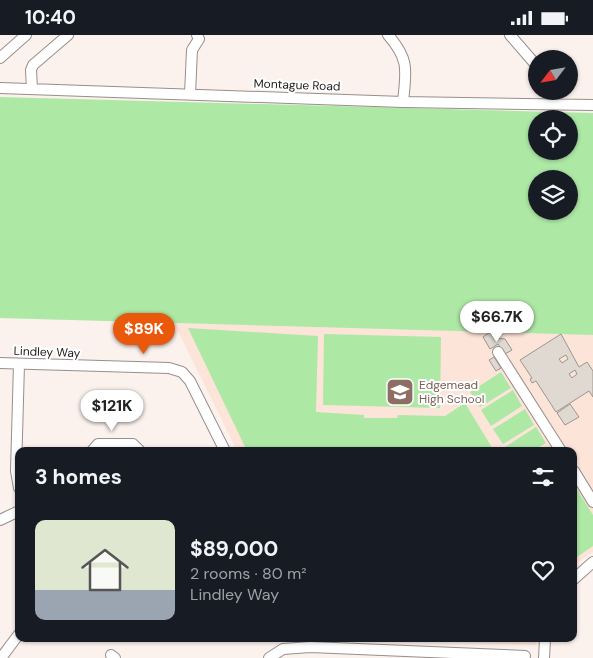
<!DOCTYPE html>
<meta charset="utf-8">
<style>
:root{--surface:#171b24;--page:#20242c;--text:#f1f3f6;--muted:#9ea1a6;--line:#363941;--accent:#ea580c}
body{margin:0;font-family:"DM Sans",sans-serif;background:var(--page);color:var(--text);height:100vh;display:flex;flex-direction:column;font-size:19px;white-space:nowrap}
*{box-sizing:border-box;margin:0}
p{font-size:16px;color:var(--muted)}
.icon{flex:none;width:28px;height:28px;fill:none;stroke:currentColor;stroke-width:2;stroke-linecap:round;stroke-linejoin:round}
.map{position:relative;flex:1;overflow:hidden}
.details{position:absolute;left:15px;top:412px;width:562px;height:195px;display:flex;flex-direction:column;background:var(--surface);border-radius:10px;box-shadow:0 1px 4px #0004}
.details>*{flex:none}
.needle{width:32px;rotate:239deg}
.buttons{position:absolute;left:528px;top:15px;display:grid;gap:10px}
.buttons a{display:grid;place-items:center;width:50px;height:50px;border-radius:50%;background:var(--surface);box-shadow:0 1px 4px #0004;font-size:25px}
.price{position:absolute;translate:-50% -42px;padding:0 11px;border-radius:18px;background:#fff;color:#222;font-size:16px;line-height:32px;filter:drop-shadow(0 1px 2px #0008)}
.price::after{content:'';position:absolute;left:50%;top:30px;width:15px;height:11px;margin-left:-8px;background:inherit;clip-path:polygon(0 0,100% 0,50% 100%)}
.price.selected{background:var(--accent);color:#fff}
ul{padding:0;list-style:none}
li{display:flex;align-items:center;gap:15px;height:125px;padding:0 20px}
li+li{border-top:1px solid var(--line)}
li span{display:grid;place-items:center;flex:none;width:140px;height:100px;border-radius:10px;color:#555}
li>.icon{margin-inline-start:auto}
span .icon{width:60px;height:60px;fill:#fffc;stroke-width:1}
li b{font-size:21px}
h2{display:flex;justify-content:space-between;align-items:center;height:60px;padding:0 20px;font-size:21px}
.status{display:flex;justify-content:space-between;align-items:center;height:35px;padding:0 25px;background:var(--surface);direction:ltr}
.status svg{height:14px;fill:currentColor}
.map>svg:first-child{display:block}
.education{fill:#fce4d9}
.green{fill:#aee8a5;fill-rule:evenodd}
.building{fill:#dfd9d1;stroke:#9c968f;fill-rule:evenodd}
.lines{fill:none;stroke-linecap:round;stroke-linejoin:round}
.minor-casing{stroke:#988e8b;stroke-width:12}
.minor{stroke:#fff;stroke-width:10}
.labels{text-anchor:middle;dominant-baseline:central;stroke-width:4;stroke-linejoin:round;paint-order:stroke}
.street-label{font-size:12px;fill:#1e1a19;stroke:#fff}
.education-label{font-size:12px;fill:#785e54;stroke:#fff;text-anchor:start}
</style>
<div class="status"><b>10:40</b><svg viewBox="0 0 49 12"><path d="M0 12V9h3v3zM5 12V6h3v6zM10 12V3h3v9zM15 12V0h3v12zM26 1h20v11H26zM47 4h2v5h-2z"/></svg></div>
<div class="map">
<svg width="593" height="623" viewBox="0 0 593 623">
<rect width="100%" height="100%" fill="#fbf1ed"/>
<path class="education" d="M174 288 593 297V517L574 530V416H237Z
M363 604H538L536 610Z"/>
<path class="green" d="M0 62 593 78V300L0 283ZM536 84H569V116H536ZM536 144H569V176H536Z
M188 293 318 301 316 377 364 380V383H397L398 380 445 381 465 368 494 416H247Z
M324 299 441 302 440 373 323 370Z
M501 337 511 353 480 372 470 357Z
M513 355 522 371 491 391 481 375Z
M525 374 534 390 503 409 493 394Z
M536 392 546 408 532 416H508L505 412Z
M574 450 593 480V511L574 524Z"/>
<path class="building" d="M490 297 494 303 505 304 512 315 505 319 498 309 490 314 483 302Z
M561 299 579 332 587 327 593 336V362L589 356 556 377 536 346 532 348 530 344 532 343 520 325ZM566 320 568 324 562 328 559 324ZM575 335 577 339 572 343 569 339Z
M494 322 501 333 496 336 489 325Z
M570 369 579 382 565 390 557 378Z"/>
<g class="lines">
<defs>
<path id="minor" d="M388 0C410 25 406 36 403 67
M510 0 536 30
M0 23 26 0
M0 53 403 67 593 70
M32 54 31 35 33 30 68 0
M553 56 554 69
M190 59 192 15 199 4 197 0
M498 317 561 416
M0 328 169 333 182 337 190 346 225 416
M92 416 98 409H133L140 416
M574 436 593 467
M19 453 16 436 19 329
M0 485 19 476
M574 544 593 527
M111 620 115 623
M1 623 19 599
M269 623 283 614 310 612 525 621
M544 623 545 604"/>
</defs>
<use href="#minor" class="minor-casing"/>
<use href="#minor" class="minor"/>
</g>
<defs>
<symbol id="school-square" viewBox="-11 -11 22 22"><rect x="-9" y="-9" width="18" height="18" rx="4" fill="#8d6e63" stroke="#fff"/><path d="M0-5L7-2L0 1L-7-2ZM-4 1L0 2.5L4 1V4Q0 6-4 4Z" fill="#fff"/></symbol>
</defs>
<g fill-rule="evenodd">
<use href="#school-square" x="384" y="341" width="32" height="32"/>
</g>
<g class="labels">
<g class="street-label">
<text transform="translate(297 50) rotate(2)">Montague Road</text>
<text transform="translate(47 317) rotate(2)">Lindley Way</text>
</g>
<g class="education-label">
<text x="419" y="350">Edgemead<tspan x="419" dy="14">High School</tspan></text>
</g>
</g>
</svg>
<div class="buttons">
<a><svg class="needle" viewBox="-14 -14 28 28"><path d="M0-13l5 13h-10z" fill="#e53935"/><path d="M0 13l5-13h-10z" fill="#9ea1a6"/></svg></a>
<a><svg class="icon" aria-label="locate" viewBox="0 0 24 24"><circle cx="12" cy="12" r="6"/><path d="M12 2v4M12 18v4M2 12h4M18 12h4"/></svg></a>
<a><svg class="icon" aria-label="layers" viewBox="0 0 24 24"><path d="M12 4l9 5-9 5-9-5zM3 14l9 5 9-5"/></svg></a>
</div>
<b class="price" style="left:497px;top:308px">$66.7K</b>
<b class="price selected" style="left:144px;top:320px">$89K</b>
<b class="price" style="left:112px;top:397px">$121K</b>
<section class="details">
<h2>3 homes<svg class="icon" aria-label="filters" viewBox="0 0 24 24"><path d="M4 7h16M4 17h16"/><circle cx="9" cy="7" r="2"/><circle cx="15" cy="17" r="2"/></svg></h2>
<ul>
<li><span style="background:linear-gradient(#dfe7d0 70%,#9aa5b1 0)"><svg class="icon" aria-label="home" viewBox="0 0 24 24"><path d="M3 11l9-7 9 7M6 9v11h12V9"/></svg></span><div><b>$89,000</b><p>2 rooms · 80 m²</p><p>Lindley Way</p></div><svg class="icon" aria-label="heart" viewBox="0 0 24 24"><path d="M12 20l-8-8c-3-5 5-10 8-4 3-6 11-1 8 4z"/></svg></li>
</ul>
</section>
</div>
